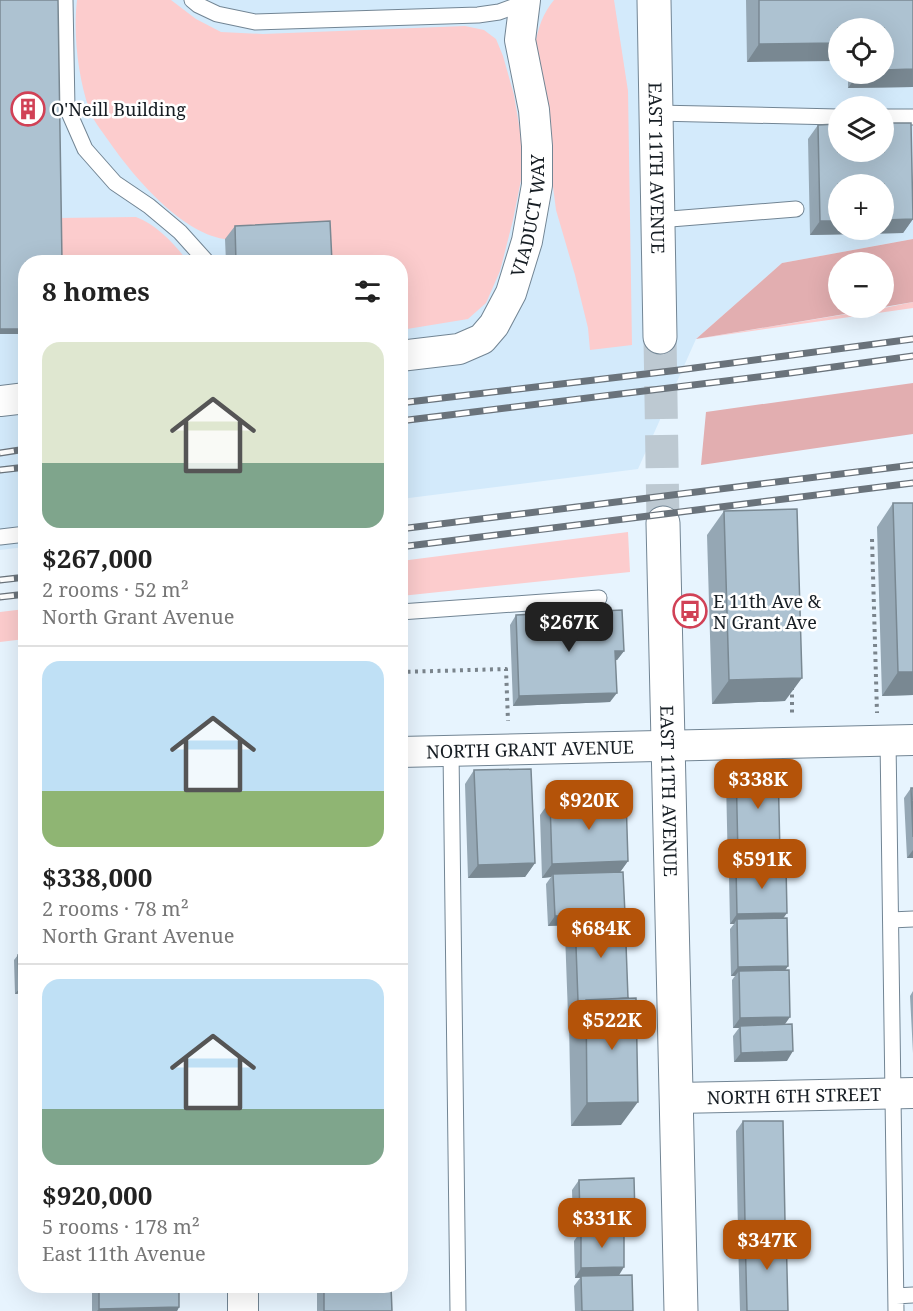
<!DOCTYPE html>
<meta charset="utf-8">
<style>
:root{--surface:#fff;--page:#f6f6f6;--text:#222;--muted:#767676;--line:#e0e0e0;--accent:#b45309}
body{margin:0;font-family:"Noto Serif",serif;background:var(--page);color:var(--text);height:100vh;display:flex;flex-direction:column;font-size:22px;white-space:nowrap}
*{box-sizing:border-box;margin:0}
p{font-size:20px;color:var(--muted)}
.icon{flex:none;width:33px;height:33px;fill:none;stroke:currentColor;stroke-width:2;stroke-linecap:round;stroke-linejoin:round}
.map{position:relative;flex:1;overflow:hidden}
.panel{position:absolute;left:18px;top:255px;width:390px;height:1038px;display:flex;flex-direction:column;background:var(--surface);border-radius:24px;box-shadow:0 6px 24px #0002}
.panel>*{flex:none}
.controls{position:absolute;left:828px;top:18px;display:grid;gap:12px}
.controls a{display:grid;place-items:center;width:66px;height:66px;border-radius:50%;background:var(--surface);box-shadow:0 6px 24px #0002;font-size:30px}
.price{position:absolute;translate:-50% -51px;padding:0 14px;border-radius:12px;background:var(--accent);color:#fff;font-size:20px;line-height:39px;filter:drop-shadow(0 2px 3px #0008)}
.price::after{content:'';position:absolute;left:50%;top:36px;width:18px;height:14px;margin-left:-9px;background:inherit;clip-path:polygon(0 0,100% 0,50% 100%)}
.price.active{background:#222;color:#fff}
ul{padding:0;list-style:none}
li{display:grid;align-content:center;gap:12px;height:318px;padding:0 24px}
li+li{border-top:2px solid var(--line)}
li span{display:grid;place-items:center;height:186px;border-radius:18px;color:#555}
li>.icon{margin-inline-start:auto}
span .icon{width:108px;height:108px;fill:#fffc;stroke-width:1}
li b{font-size:26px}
h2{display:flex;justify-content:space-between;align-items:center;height:72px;padding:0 24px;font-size:26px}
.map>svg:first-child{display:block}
.built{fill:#d3eafb;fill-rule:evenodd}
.green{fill:#fccccd}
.forest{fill:#e2aeb0}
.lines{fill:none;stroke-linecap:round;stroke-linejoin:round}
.secondary-tunnel{stroke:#bdc9d2;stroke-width:33;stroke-dasharray:33 16;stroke-linecap:butt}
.lane-casing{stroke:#728594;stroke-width:17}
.street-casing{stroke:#728594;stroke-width:32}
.secondary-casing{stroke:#728594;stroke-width:35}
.path{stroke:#7a848c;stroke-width:4;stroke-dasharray:3 4.5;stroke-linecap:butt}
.lane{stroke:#fff;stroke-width:15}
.street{stroke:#fff;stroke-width:30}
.secondary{stroke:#fff;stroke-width:33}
.rail-casing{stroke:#6a737b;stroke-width:7}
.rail{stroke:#fff;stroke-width:4.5;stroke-dasharray:14;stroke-linecap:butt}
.wall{fill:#95a7b4}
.shaded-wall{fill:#798892}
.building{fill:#adc2d1;stroke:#798892;stroke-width:1.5}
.labels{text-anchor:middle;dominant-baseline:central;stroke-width:5;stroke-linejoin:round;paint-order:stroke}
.poi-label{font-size:18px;fill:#161d23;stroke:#fff;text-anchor:start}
.street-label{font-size:18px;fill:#161d23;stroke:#fff}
</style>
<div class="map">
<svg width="913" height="1311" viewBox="0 0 913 1311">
<rect width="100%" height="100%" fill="#e7f4fe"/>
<path class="built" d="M0 0H913V239L782 263 696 339 638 469 401 499 400 262H26L25 547 0 550ZM838 28H884V74H838ZM838 106H884V152H838ZM838 184H884V230H838Z"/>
<path class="green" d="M77 0H171L196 19 221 32 263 34 465 26 484 30 496 39 503 56 514 95 522 143 521 180 513 220 500 271 486 303 468 319 401 330 400 262H321L320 235C298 236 277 237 256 238 245 238 234 241 224 239 180 232 132 175 108 140 101 130 92 119 89 109 78 76 73 34 77 0Z
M554 0H614L628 91 632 345 590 350 588 328 575 275 556 210 535 45C538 28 543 13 554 0Z
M136 217C157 225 175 244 188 262H58V218Z
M913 302V308L696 339 884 308Z
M628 532 630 572 401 596V561Z
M25 609V639L0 642V612Z"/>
<path class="forest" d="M913 239V302L884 307V262H838V308H880L696 339 782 263Z
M913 383V434L701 465 706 412Z"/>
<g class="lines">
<path class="secondary-tunnel" d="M660 337 663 523"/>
<defs>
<path id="lane" d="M65 0 67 108 85 149 115 183 149 206 180 232 207 262
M192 0 198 5 217 14 255 22 478 15 499 12 524 3
M656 113 838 117
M884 117H913
M658 220 796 209
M0 537 26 534
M400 612 599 598
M888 740 896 1311
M451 751 458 1311
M891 920 913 919
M896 1296 913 1295"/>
<g id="street">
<path id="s1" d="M400 356 459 349 482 339 494 325 511 293 527 241 537 185V146L534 110 520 40 525 0"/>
<path d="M0 401 26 398"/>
<path id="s2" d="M400 752 913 740"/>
<path id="s3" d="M676 1098 913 1093"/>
<path d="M243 1286V1311"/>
</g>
<g id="secondary">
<path id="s4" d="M654 0 660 337"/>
<path id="s5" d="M663 523 681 1311"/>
</g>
</defs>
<use href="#lane" class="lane-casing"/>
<use href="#street" class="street-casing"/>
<use href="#secondary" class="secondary-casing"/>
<path class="path" d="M872 539 877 713
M400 672 506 669 508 721
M792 687V716"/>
<use href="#lane" class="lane"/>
<use href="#street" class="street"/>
<use href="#secondary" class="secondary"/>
<defs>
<path id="rail" d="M400 403 679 370 913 339
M400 421 790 373 913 356
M0 453 26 449
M0 470 26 467
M400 529 913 465
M400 547 913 483
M0 580 26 577
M0 597 26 594"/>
</defs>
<use href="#rail" class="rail-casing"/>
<use href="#rail" class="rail"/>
</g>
<path class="wall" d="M746 0H913V87L848 88V74H884V28L747 62Z
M818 125 913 219 903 233 810 235 808 139Z
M235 226 332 262H226L225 239Z
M893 503 913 695 882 696 877 527Z
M724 511 785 701 712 704 707 535Z
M516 615 624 651 617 660H616L610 702 513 706 510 625Z
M736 766 780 855 773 866 783 918 788 966 785 970V1025L787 1061 734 1062 733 1036 739 1028H733L732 980 735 976H731L730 929 734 924H730L729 876 734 870H728L726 780Z
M474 770 535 863 525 877 468 878 465 784Z
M911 788H913V858H907L904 798Z
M550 801 628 861 620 872 625 914 622 917 621 1125 571 1126 569 1023 575 1015H568L565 933 571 925 548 926 546 884 551 877 542 878 540 815Z
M26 954V993L15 994 14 960 18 955Z
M913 991V1053L910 996Z
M743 1121 779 1230 788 1311H740L738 1240 745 1231 738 1232 736 1131Z
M579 1180 635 1216 628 1226 573 1227 572 1190Z
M581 1231 619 1275 633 1311H575L574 1286 580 1278H575L574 1241Z
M25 1232 26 1256H21V1237Z
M92 1286H179V1307L177 1311H92Z
M321 1286H391L392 1311H317V1291Z"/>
<path class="shaded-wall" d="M838 43V61L747 62 759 44Z
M913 69V87L848 88 858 74H884V70Z
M913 219 903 233 810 235 820 221H838V230H884V220Z
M0 329H26V334H0Z
M615 651H624L617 660 609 661Z
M898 672H913V695L882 696Z
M802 678 785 701 712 704 729 680Z
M617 693 610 702 513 706 519 696Z
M913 850V858H907Z
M780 855 771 869 736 867 734 870H728L738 856Z
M628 861 618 875 553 874 551 877 542 878 552 864Z
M535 863 525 877 468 878 478 865Z
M787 913 780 923 737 919 734 924H730L737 914Z
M625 914 618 924 575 919 571 925 548 926 555 916Z
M788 966 782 975 739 971 735 976H731L738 967Z
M26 988V993L15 994 19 989Z
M578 1001H585L575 1015H568Z
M790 1017 783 1027 740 1026 739 1028H733L740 1018Z
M793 1051 787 1061 734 1062 741 1053Z
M638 1102 621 1125 571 1126 587 1103Z
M635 1216 628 1226 573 1227 580 1218Z
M785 1221 779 1231 738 1232 745 1222Z
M25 1252H26V1256H21Z
M624 1267 618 1277 575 1278 581 1268Z
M179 1307 177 1311H97L99 1309Z"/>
<path class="building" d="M0 0H58L62 262H26V329H0Z
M759 0H913V69L884 70V28H838V43L759 44Z
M884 123H911L913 219 884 220V184H838V221H820L818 125 838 124V152H884Z
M330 221 332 262H236L235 226Z
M893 503H913V672H898Z
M797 509 802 678 729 680 724 511Z
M622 610 624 651H615L617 693 519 696 516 615Z
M778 765 780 855 738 856 736 766Z
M531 769 535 863 478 865 474 770Z
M911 788H913V837Z
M626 798 628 861 552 864 550 801Z
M786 866 787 913 737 914 736 867Z
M623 872 625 914 555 916 553 874Z
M625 917 628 998 586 1000V1001H578L575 919Z
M787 918 788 966 738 967 737 919Z
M26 954V988L19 989 18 955Z
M789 970 790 1017 740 1018 739 971Z
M636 998 638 1102 587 1103 586 1000Z
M792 1024 793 1051 741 1053 740 1026Z
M743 1121H783L785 1221 745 1222Z
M634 1178 635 1216 580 1218 579 1180Z
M624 1230V1267L581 1268V1231Z
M786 1230 788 1311H747L745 1231Z
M25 1232H26V1252H25Z
M632 1275 633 1311H582L581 1276Z
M99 1286H179V1307L99 1309Z
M324 1286H391L392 1311H324Z"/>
<defs>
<symbol id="building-ring" viewBox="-11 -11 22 22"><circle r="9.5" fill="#fff" stroke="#d14156" stroke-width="1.5"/><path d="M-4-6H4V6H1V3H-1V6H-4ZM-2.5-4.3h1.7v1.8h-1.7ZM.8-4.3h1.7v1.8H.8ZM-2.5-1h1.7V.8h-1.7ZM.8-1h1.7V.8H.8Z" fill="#d14156"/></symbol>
<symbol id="bus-ring" viewBox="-11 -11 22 22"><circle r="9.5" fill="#fff" stroke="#d14156" stroke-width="1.5"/><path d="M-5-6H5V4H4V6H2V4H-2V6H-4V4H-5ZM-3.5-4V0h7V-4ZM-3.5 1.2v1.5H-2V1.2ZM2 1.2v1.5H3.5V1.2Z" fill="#d14156"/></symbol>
</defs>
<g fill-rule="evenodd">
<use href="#building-ring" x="9" y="90" width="38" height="38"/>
<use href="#bus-ring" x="671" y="592" width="38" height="38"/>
</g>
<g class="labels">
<g class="poi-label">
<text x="51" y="109">O'Neill Building</text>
<text x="713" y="601">E 11th Ave &amp;<tspan x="713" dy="21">N Grant Ave</tspan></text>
</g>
<g class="street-label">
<text stroke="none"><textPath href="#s4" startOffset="168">EAST 11TH AVENUE</textPath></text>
<text stroke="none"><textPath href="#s1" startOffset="219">VIADUCT WAY</textPath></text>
<text stroke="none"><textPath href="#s2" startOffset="130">NORTH GRANT AVENUE</textPath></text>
<text stroke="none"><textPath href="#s5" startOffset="268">EAST 11TH AVENUE</textPath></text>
<text stroke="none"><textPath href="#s3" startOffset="118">NORTH 6TH STREET</textPath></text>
</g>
</g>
</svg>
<div class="controls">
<a><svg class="icon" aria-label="locate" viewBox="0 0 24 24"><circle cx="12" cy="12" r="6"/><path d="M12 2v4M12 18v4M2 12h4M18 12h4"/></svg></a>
<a><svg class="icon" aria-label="layers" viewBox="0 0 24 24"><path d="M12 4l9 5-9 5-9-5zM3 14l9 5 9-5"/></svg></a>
<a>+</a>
<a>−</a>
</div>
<b class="price active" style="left:569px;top:653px">$267K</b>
<b class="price" style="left:758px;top:810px">$338K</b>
<b class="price" style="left:589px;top:831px">$920K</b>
<b class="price" style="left:762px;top:890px">$591K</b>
<b class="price" style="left:601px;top:959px">$684K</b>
<b class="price" style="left:612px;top:1051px">$522K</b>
<b class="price" style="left:602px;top:1249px">$331K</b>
<b class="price" style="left:767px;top:1271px">$347K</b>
<section class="panel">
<h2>8 homes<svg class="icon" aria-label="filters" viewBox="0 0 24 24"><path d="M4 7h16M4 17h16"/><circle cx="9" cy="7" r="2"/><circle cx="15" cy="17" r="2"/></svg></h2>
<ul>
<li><span style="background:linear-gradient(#dfe7d0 65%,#7fa58c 0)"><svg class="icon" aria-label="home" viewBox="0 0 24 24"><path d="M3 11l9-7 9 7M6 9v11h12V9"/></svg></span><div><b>$267,000</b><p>2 rooms · 52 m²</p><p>North Grant Avenue</p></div></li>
<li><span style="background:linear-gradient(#bfe0f5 70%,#8fb573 0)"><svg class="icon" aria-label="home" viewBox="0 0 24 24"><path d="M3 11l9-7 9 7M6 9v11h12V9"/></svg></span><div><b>$338,000</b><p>2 rooms · 78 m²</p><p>North Grant Avenue</p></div></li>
<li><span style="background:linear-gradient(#bfe0f5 70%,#7fa58c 0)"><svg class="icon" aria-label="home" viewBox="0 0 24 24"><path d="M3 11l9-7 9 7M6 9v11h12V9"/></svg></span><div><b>$920,000</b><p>5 rooms · 178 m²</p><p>East 11th Avenue</p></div></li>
</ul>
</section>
</div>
